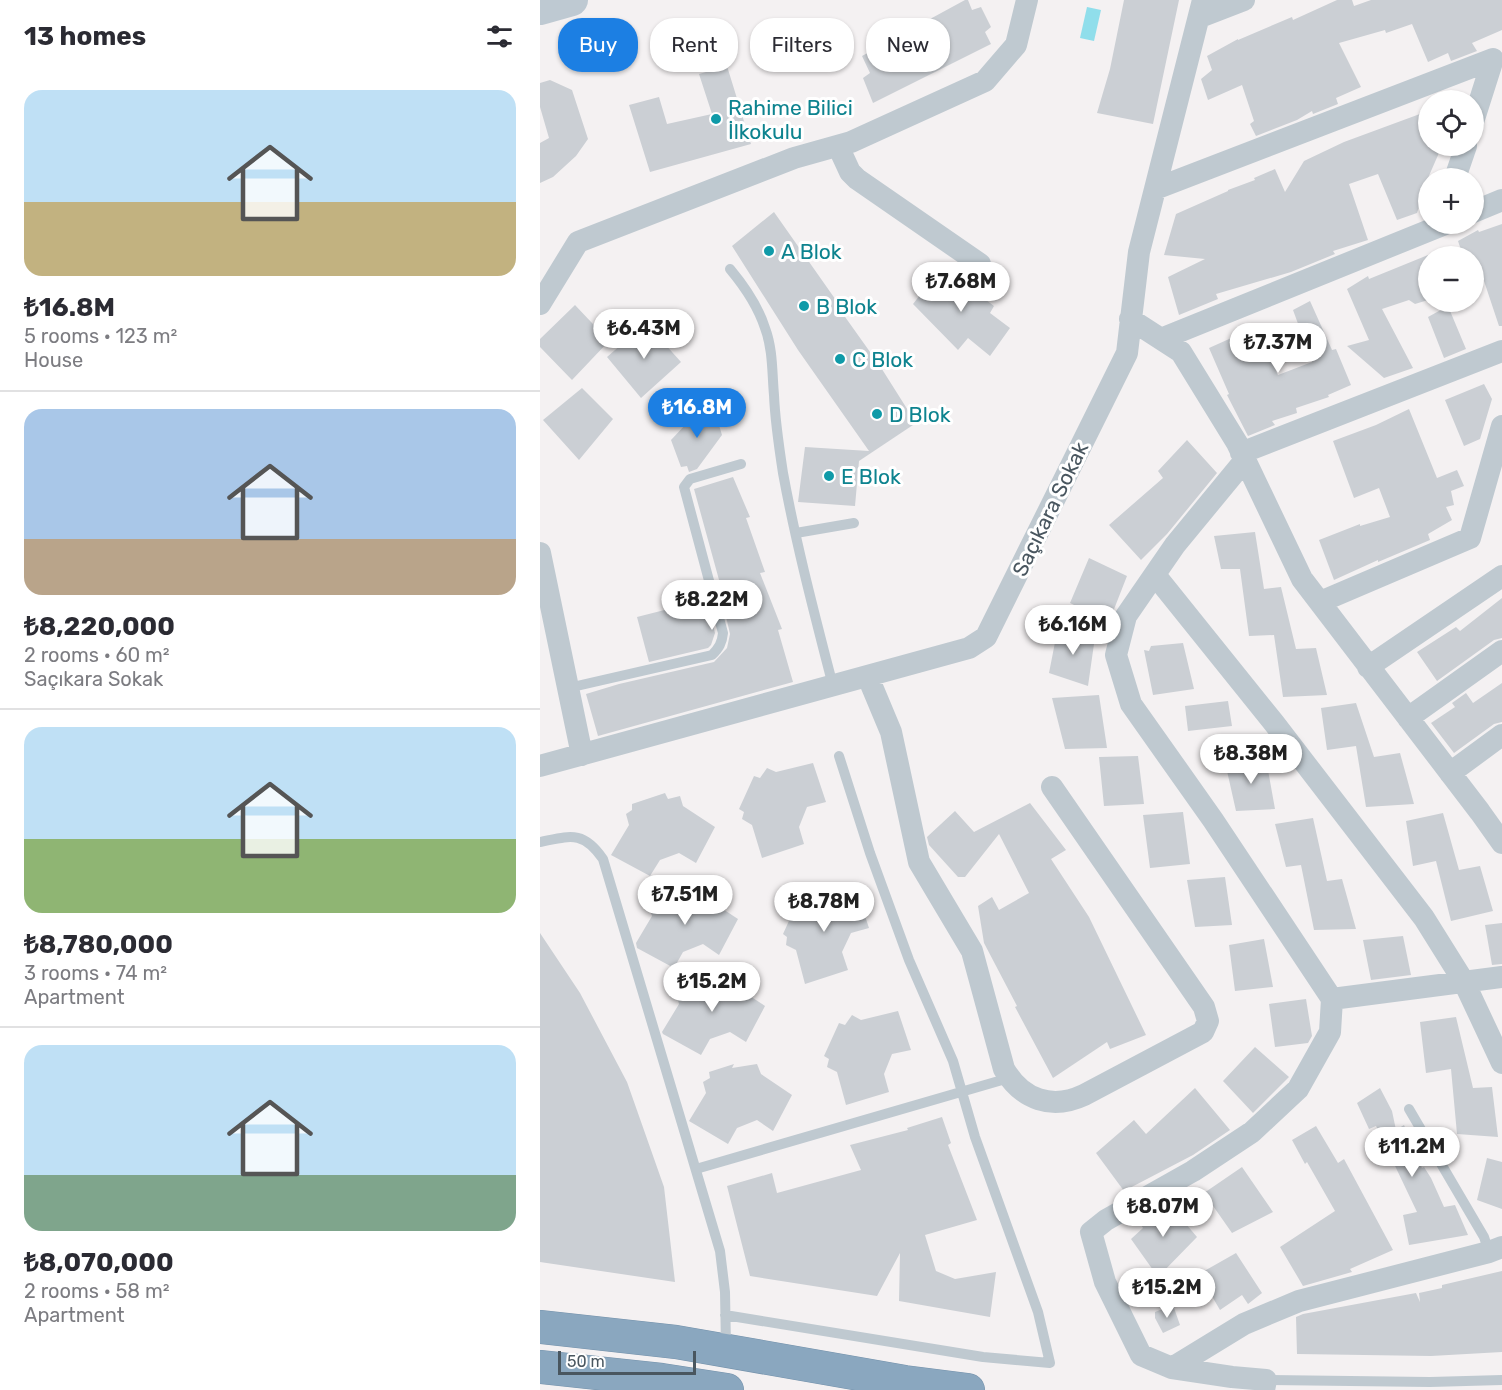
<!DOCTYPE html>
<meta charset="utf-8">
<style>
:root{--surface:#fff;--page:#f7f7f7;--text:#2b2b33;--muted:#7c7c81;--line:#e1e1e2;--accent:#1c7fe3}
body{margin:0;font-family:Rubik,sans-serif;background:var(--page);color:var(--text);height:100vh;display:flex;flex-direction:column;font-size:22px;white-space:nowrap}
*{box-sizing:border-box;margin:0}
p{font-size:20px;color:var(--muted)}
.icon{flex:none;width:33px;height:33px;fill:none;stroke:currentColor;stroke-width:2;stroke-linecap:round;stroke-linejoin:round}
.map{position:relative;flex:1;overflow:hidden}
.drawer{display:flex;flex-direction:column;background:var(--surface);width:540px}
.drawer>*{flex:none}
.banner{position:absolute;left:18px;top:18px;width:570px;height:54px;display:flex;gap:12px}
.tools{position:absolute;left:878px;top:90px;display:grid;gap:12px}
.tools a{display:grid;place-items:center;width:66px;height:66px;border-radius:50%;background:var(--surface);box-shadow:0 2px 4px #0004;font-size:30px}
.scale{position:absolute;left:18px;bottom:15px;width:138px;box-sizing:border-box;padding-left:6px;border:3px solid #49565f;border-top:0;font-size:16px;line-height:21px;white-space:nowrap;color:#49565f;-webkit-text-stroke:4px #fff;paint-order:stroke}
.price{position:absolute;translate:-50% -51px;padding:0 14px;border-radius:21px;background:#fff;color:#222;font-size:20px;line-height:39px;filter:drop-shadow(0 2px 3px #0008)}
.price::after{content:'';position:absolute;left:50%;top:36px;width:18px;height:14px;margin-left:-9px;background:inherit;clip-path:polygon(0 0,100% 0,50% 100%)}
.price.current{background:var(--accent);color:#fff}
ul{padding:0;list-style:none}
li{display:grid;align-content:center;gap:12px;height:318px;padding:0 24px}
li+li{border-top:2px solid var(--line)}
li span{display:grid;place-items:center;height:186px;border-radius:18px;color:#555}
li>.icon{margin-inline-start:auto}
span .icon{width:108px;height:108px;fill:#fffc;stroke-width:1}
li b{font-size:26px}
h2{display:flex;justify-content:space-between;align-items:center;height:72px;padding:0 24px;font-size:26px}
.chip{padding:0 21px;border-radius:24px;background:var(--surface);box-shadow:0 2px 4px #0004;font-size:21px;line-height:54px}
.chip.current{background:var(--accent);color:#fff}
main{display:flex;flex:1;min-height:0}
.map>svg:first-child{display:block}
.water{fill:#90deeb}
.building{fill:#cbcfd4}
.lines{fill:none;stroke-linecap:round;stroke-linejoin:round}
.highway-casing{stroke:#7592ab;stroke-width:34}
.lane{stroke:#bfc9d0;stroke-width:10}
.street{stroke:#bfc9d0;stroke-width:22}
.secondary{stroke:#bec9d2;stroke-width:32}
.highway{stroke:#8aa7bf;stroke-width:33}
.culture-dot{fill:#0f9aa8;stroke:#fff;stroke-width:2}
.labels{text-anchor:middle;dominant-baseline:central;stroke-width:6;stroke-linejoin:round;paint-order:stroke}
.culture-label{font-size:21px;fill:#0d838f;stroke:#fff;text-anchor:start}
.street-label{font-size:21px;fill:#49565f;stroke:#fff}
</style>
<main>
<section class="drawer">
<h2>13 homes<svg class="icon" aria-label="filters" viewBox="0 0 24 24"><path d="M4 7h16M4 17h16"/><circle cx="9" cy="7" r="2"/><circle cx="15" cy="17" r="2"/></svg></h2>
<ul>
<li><span style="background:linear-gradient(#bfe0f5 60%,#c2b280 0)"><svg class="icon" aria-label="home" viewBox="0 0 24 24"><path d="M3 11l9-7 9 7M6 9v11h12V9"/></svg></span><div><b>₺16.8M</b><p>5 rooms · 123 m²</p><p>House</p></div></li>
<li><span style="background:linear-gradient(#a9c7e8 70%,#b9a48a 0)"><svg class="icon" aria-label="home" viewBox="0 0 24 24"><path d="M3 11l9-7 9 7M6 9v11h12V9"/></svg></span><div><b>₺8,220,000</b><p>2 rooms · 60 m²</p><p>Saçıkara Sokak</p></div></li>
<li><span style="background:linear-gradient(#bfe0f5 60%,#8fb573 0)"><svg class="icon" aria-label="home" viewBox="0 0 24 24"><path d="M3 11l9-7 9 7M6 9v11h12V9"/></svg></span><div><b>₺8,780,000</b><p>3 rooms · 74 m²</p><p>Apartment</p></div></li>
<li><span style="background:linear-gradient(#bfe0f5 70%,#7fa58c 0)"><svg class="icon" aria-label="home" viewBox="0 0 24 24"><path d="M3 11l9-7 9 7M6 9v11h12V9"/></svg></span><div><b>₺8,070,000</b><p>2 rooms · 58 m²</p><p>Apartment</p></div></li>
</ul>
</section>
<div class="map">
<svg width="962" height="1390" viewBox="0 0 962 1390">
<rect width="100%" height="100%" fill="#f4f1f2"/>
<path class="water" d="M547 7 561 10 554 41 540 38Z"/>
<path class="building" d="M425 0H428L432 10 441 7 451 27 445 32 451 44 333 103 323 78 330 73 322 56Z
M584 0H639L613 124 557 113 570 69Z
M797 0H812L814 6 831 0H962V30L932 43 937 51 911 61 908 53 888 62 872 24 846 33 845 30 799 43 821 87 796 98 798 104 773 114 772 111 757 120 716 136 710 124 714 121 702 85 668 100 661 79 672 70 667 56 698 39V40L752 17 753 20Z
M187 66 211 144 110 172 89 105 119 97 127 124 172 114 159 74Z
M10 80 32 90 48 139 36 156 13 177 0 183V143L9 138 0 107V83Z
M888 111V146H902L888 178 877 213 857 220 838 174 809 184 828 240 793 251 795 254 751 272 676 294 678 299 639 315 628 277 665 259 624 255 636 214 688 191V190L715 180 714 178 735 169 745 192 764 161 804 142Z
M234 212 305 313 303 314 340 366 376 423 319 461 315 506 258 502 265 447 329 451 258 350 192 246Z
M962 224V326H959L944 281 933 286V256H923L918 241 938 230 939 232Z
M888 255V300L875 304 869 300 842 309 873 368 844 378 807 346 829 340 807 289 828 276 829 279Z
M402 267 454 306 450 313 470 328 450 356 428 338 418 350 373 304Z
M770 301 792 350 796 349 811 385 788 395 789 397 756 408 757 413 732 421 735 425 708 436 687 395 689 394 669 348 716 327 738 375 772 362 753 310Z
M35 305 69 341 32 380 0 347V339Z
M908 306 926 349 904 358 888 317Z
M106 323 141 362 101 398 67 357Z
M944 384 952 399 940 439 924 446 905 400Z
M42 388 73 419 39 460 3 420Z
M162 407 174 409 182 435 157 469 149 472 147 466 141 467 131 440Z
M869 409 897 478 917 470 924 486 911 491 914 505 906 507 912 520 888 534 890 540 838 562V560L794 580 779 540 820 524V526L850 517 839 488 814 498 793 441 836 425Z
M647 440 677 473 627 534 601 560 569 525 623 478 618 471Z
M193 477 210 517 206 518 225 572 220 573 242 629 238 630 253 682 58 736 46 694 79 684 174 662 187 648 190 634 182 599 184 598 154 489Z
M715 532 724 589 741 587 756 649 776 648 787 695 743 697 734 635 709 636 700 569H681L674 536Z
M549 558 587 576 569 622 530 603Z
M962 598V638L954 640 897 681 877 652 916 627 920 631Z
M156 602 157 606 167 603 175 633 171 645 168 648 109 662 97 617Z
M518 627 555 637 548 686 509 673Z
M643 643 654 689 613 695 604 650 609 651 611 646Z
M962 683V722L954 724 914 753 891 723 915 707 912 703 926 693 933 703Z
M559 695 567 748 525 749 512 698Z
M688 701 692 726 648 731 645 706Z
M816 703 834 757 860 753 874 804 826 807 816 746 787 750 781 708Z
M598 756 604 804 564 806 559 757Z
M726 759 735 809 696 811 685 762Z
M273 763 286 802 267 807 259 827 264 844 222 858 212 825 202 819 204 812 199 809 214 776 220 778 227 768 236 772Z
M125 793 128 799 140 796 143 806 175 827 156 863 139 853 120 860 110 876 71 855 89 825 86 814 92 810V804Z
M490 803 526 850 511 859 549 917 606 1035 570 1049 567 1042 513 1078 475 1007 477 1006 444 943 438 906 452 897 459 910 489 893 459 834 425 877H418L389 845 387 837 415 811 434 832Z
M643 812 650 864 610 868 603 815Z
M903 813 919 870 940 866 953 911 911 921 896 861 873 866 866 821Z
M773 818 787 881 802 879 816 929 774 930 761 865 746 867 735 824Z
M685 877 692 925 655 927 647 880Z
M143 887 141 892 163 888 166 898 198 919 179 955 163 944 143 952 134 968 97 948 96 943 112 916 109 906 116 901 115 896Z
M316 889 329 928 311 933 302 952 308 970 265 984 256 950 246 945 247 937 243 934 258 901 264 903 270 893 279 898Z
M962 923V964L952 965 945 925Z
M0 933 40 993 87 1082 124 1187 135 1282 0 1262Z
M863 936 871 975 831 980 823 940Z
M724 939 733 987 695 991 689 945Z
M168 975 166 980 190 976 193 985 225 1006 206 1042 190 1032 170 1039 161 1055 123 1034 122 1032 139 1004 136 993 143 989 142 983Z
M766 999 772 1036 768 1043 735 1047 729 1004Z
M358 1011 371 1050 352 1054 344 1074 349 1092 306 1105 297 1072 287 1067 289 1059 284 1056 299 1023 305 1025 312 1015 321 1020Z
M916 1017 933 1088 952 1087 958 1137 917 1134 911 1069 886 1073 880 1022Z
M715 1047 749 1077 713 1113 683 1081Z
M194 1064 192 1068 217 1064 221 1074 252 1095 233 1131 217 1120 197 1128 188 1144 149 1121 166 1093 163 1082 170 1078 169 1072Z
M655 1088 690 1130 653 1155 584 1191 556 1153 594 1120 606 1134Z
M840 1088 852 1111 856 1130 864 1125 882 1168 884 1167 891 1178 904 1207 915 1205 928 1235 869 1245 863 1215 877 1212 836 1126 829 1129 817 1103Z
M402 1117 411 1143 408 1145 437 1220 385 1235 396 1271 415 1279 456 1272 450 1317 359 1301 360 1253 337 1296 210 1276 187 1186 232 1173 237 1193 321 1170 310 1145 368 1130 367 1128Z
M776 1126 798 1163 804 1159 853 1250 810 1269 812 1272 763 1286 740 1247 795 1211 767 1162 765 1164 752 1140Z
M947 1158 962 1162V1209L937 1200Z
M702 1167 733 1212 692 1233 664 1193Z
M629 1204 657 1237 618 1277 591 1239 603 1228 597 1218Z
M696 1253 722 1293 708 1304 702 1295 680 1310 659 1274Z
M962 1271V1352L891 1356 757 1354 756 1317 763 1314 876 1293 880 1302 879 1293 902 1288V1285Z
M633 1305 640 1325 623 1333 615 1318V1312Z"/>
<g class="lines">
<defs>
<path id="highway" d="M0 1327 136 1342 365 1382 428 1390
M0 1367 122 1380 187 1390"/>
</defs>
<use href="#highway" class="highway-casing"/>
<path class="lane" d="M190 269C205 287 218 306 225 328 233 349 232 373 234 395 235 421 239 447 243 473 256 544 275 616 293 686
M256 533 314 523
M28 688 172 655C179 648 182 643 183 633L144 487 150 479 201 464
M0 842C30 836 43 830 63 859L180 1251 185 1292 186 1347
M869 1109 944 1237 949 1252
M156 1169 469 1078
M185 1315 443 1357 510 1363 498 1312 435 1137 413 1061 369 960 330 853 299 756
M726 1380 890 1382 962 1380"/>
<path class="street" d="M660 17 704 0
M298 146 310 172 317 179 440 264
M915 178 926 146
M615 189 953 59 933 122
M933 212 962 200
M0 304 38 242 254 158 311 142 445 81 476 45 487 0
M590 319 641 352 697 443 762 579 940 812 962 843
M621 339 905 224
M701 453 962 351
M705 460 635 545 586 616 576 655 591 704 673 820 792 999 790 1032 758 1089 712 1132 653 1171 566 1220 551 1232 565 1282 601 1355 632 1368 692 1377 726 1380 724 1390
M0 553 42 755
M615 575 734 723 884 918 924 982 962 1063
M780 602 930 538 962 426
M828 667 962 576
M328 677 351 732 379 862 432 951 464 1069C482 1100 512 1110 544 1095L663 1032 668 1021 664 1007 512 787
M868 718 962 651
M0 766 429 648 446 637 587 353 599 252 663 0
M910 773 962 735
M792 999 962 977
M632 1368 704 1324 759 1301 949 1252 962 1247"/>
<path class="secondary" d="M0 9 32 0"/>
<use href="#highway" class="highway"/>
</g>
<g class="culture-dot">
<circle cx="176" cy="119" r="6"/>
<circle cx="229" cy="251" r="6"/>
<circle cx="264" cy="306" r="6"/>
<circle cx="300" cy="359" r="6"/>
<circle cx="337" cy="414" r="6"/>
<circle cx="289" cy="476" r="6"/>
</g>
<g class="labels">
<g class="culture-label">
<text x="188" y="107">Rahime Bilici<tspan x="188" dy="24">İlkokulu</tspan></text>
<text x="241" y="251">A Blok</text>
<text x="276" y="306">B Blok</text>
<text x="312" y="359">C Blok</text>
<text x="349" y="414">D Blok</text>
<text x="301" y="476">E Blok</text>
</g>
<g class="street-label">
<text transform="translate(510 509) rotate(-64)">Saçıkara Sokak</text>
</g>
</g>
</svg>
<div class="tools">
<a><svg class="icon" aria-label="locate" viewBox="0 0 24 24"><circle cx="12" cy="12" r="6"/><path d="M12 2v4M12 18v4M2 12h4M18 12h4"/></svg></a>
<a>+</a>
<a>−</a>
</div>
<div class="scale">50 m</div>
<b class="price" style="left:421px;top:313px">₺7.68M</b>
<b class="price" style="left:104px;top:360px">₺6.43M</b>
<b class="price" style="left:738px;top:374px">₺7.37M</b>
<b class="price current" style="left:157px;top:439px">₺16.8M</b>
<b class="price" style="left:172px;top:631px">₺8.22M</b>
<b class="price" style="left:533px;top:656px">₺6.16M</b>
<b class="price" style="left:711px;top:785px">₺8.38M</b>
<b class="price" style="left:145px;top:926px">₺7.51M</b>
<b class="price" style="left:284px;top:933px">₺8.78M</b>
<b class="price" style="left:172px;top:1013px">₺15.2M</b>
<b class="price" style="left:872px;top:1178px">₺11.2M</b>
<b class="price" style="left:623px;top:1238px">₺8.07M</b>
<b class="price" style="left:627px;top:1319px">₺15.2M</b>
<div class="banner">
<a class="chip current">Buy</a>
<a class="chip">Rent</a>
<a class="chip">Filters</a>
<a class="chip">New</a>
</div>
</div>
</main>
